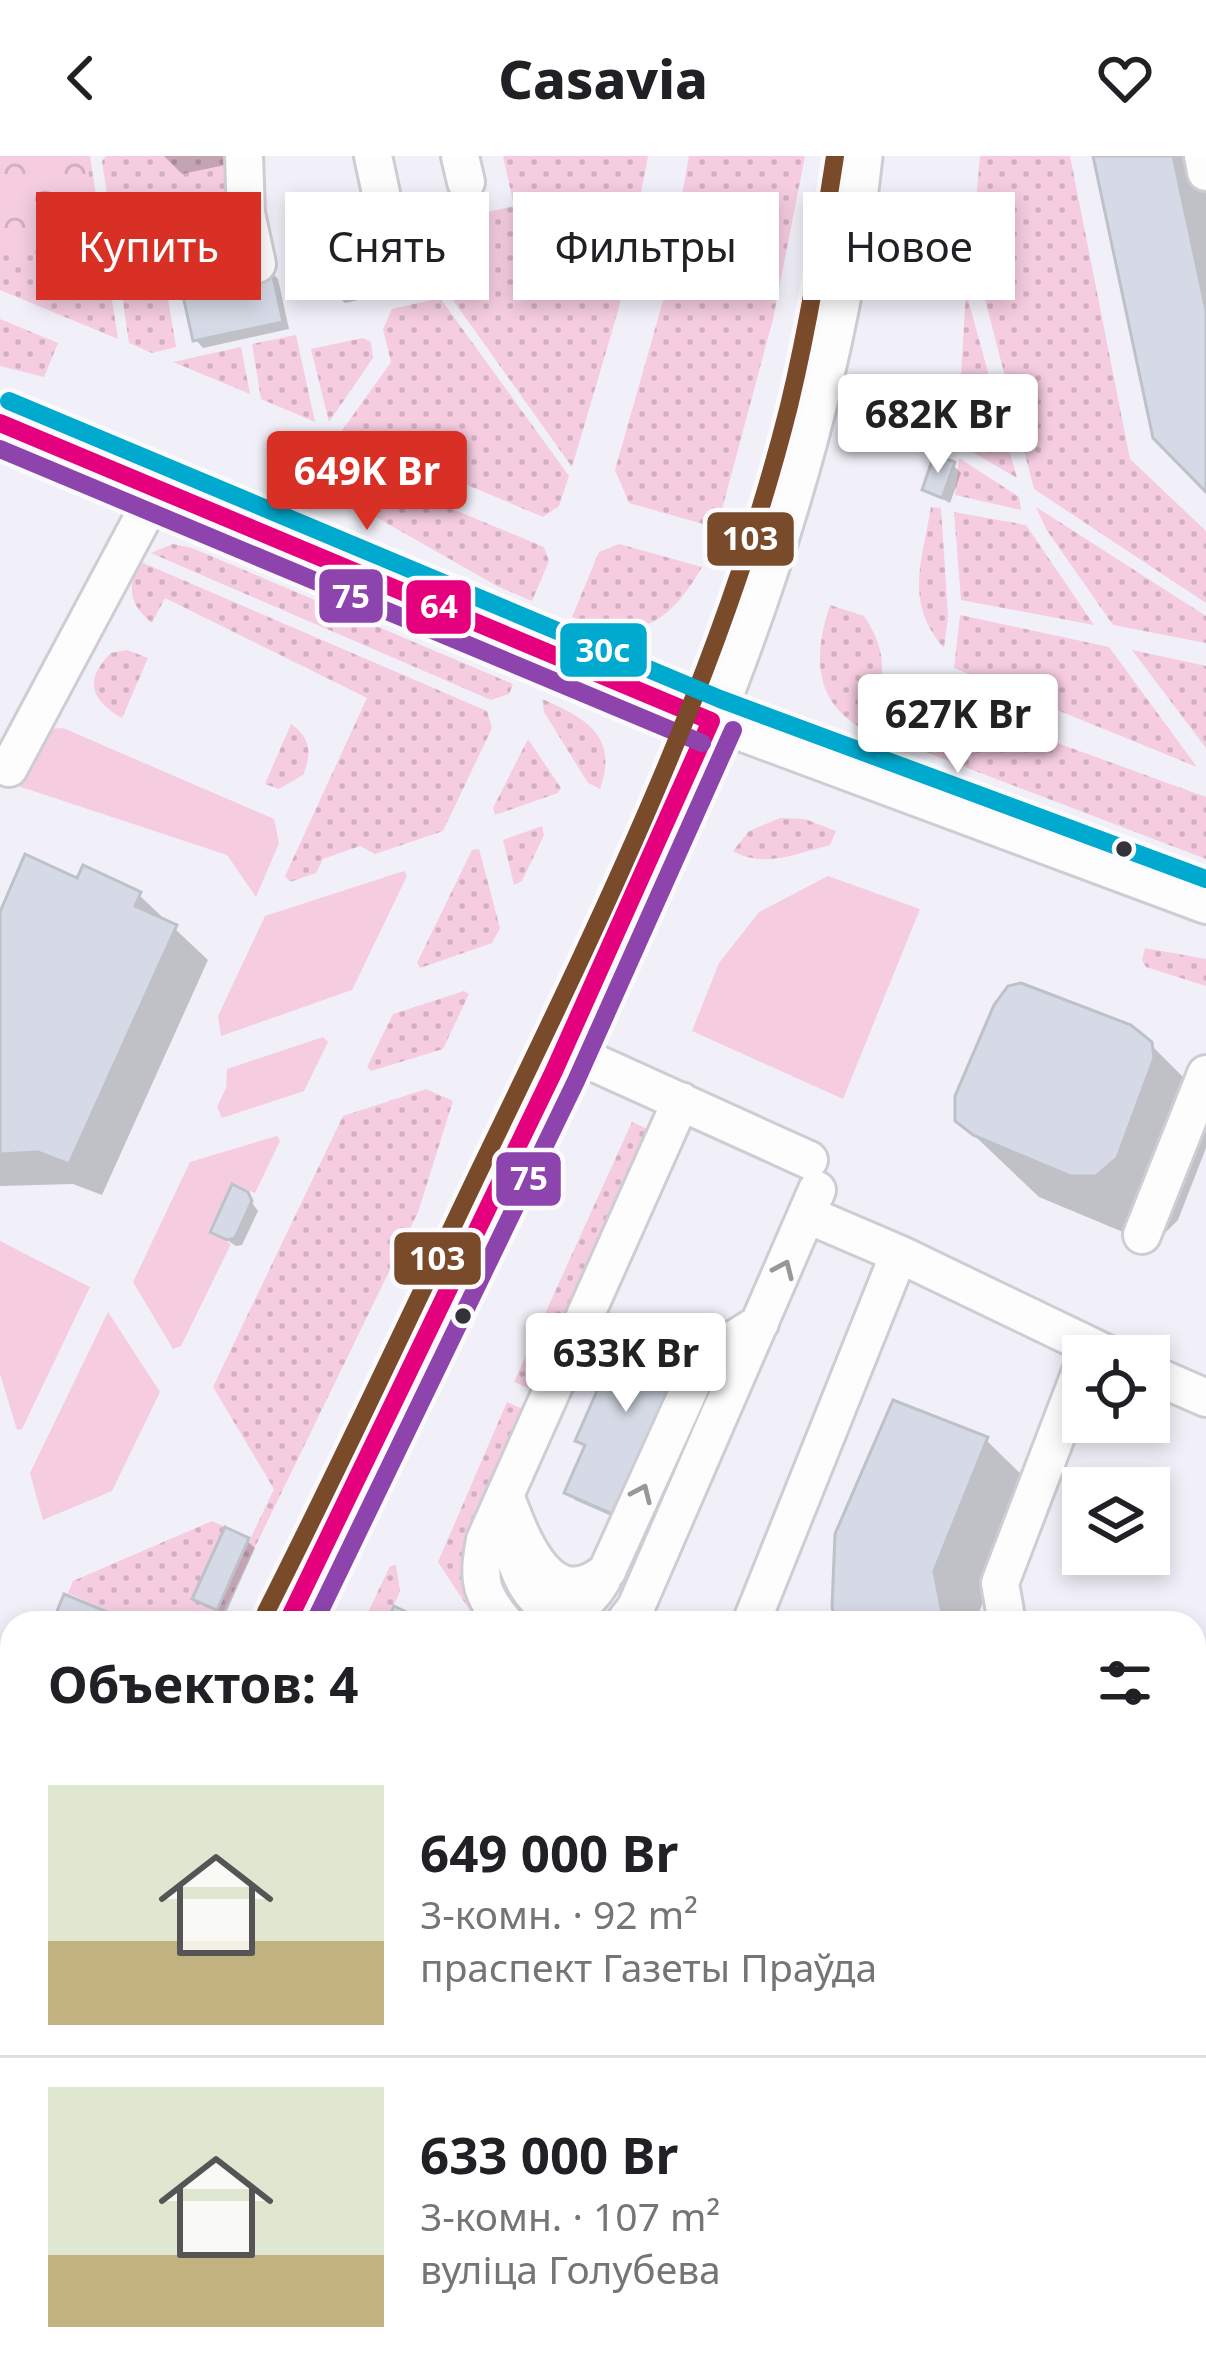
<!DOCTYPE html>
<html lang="ru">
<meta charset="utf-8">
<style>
:root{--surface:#fff;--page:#f2f2f2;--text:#202124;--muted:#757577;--line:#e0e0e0;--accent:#d93025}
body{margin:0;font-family:"Noto Sans",sans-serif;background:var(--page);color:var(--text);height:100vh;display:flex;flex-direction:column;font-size:45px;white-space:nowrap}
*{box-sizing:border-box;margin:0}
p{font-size:39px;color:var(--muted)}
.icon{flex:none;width:66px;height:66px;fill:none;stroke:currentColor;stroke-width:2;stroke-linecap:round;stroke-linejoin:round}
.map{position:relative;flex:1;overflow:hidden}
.sheet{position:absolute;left:0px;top:1455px;width:1206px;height:771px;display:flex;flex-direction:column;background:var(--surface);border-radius:36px 36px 0 0;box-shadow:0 6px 18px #0003}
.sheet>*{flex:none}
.banner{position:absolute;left:36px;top:36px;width:1134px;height:108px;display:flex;gap:24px}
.fabs{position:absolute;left:1062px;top:1179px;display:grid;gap:24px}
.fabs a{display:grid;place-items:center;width:108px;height:108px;border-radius:0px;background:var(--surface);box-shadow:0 6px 18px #0003;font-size:60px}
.price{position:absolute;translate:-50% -102px;padding:0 27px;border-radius:12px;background:#fff;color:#222;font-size:39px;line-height:78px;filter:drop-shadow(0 3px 6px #0008)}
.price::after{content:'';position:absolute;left:50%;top:72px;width:36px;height:27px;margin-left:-18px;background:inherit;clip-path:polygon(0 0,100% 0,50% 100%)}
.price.active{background:var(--accent);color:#fff}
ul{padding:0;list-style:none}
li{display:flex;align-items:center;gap:36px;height:300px;padding:0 48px}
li+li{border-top:3px solid var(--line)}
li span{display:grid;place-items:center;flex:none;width:336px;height:240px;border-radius:0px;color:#555}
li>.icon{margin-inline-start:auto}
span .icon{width:144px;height:144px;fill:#fffc;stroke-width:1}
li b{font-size:51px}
h2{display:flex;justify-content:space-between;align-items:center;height:144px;padding:0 48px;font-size:51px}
.chip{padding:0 42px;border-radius:0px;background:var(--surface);box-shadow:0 6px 18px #0003;font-size:42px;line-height:108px}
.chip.active{background:var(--accent);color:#fff}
header{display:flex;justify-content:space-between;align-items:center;height:156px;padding:0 48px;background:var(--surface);font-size:54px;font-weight:800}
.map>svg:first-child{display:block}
.grass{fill:url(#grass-dots)}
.forest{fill:url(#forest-crowns)}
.green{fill:#f5cce0}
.shadow{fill:#0003}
.building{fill:#d5dae6;stroke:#bfc1c8;stroke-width:3}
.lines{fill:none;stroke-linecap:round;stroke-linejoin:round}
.minor-casing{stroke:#cecdd4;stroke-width:42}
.major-casing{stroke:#cecdd4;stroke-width:51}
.minor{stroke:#fdfdfe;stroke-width:36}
.major{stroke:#fdfdfe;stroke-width:45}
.bus-1-casing{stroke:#fbfbfe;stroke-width:27}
.bus-2-casing{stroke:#fbfbfe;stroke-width:27}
.bus-3-casing{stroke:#fbfbfe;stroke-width:27}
.bus-4-casing{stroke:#fbfbfe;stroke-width:27}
.bus-1{stroke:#e5007d;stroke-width:18}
.bus-2{stroke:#8e44ad;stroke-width:18}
.bus-3{stroke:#7a4b2a;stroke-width:18}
.bus-4{stroke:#00a9ce;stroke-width:18}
.oneway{stroke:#98989c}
.bus-dot{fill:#333339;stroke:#fbfbfe;stroke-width:4.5}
.line-badge{stroke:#fbfbfe;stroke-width:4.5}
.badge-label{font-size:33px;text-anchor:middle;font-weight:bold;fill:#fff}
</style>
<header><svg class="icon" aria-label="back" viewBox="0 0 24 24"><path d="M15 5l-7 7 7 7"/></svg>Casavia<svg class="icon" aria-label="heart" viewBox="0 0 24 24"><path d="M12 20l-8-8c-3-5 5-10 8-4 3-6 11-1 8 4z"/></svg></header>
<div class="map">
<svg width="1206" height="2224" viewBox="0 0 1206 2224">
<defs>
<pattern id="grass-dots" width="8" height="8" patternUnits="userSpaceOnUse" patternTransform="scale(3)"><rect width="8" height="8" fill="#f5cce0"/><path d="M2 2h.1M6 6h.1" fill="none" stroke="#d2b0c1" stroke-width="1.8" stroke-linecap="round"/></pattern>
<pattern id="forest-crowns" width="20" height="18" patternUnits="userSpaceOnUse" patternTransform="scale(3)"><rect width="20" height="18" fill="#f5cce0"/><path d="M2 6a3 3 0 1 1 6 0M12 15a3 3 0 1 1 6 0" fill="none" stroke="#d2b0c1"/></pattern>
</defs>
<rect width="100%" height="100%" fill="#f1f0f9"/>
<path class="grass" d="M0 0H90L118 183 0 134Z
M106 0H232L233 66 137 85 145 128 165 125 176 191 152 197 129 187 102 5Z
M503 0H648L618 155 572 311 450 140 472 135 456 63 514 50Z
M689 0H805L773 163 717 372 629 347 615 314 663 145Z
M980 0H1070L1130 303 1206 375V447L1034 333 972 93Z
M966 136 1017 322 957 287Z
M440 142 569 320 559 350 543 361 341 276 391 206 383 173 392 153Z
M0 163 58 187 44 221 0 210Z
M296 179 315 266 261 243 252 188Z
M363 182 371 186 373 202 329 266 311 193Z
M241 191 250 238 173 206Z
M959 302 1019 341 1021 354 955 339Z
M373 320 544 391 549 405 532 445 497 430 360 352Z
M931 351 941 352 948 460 944 492C904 446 922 406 931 351Z
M1036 351 1206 460V487L1113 469 1046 373Z
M954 356 1026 369 1094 469 961 444Z
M173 388 192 392 513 528 509 538 491 544 151 397Z
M619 388 702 411C668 470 636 487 572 461L599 396Z
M141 406 487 555 492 572 443 675 375 698 360 690 323 703 316 717 290 726 285 720 367 542 165 442 152 467C129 449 126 430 141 406Z
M830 449 864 460C893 503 882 530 867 575 813 548 813 500 830 449Z
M960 459 1109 491 1197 611 954 512Z
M127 494 148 502 122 562C91 544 83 525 111 497Z
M1132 494 1206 510V592Z
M917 536 1206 641V703L894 584 910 538Z
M542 543C585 562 619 579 600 633L588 627 544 556Z
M291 568C311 582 312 598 303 619L279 633 265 628Z
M528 583 561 632 558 637 495 659 493 652Z
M780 662 805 663 836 675 830 689C798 697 764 713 733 695L749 675Z
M542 670 544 679 522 725 514 729 503 684Z
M479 693 500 772 492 787 420 812 417 807 472 694Z
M1145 792 1206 803V830L1146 811 1142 804Z
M464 835 469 838 443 893 371 915 367 911 393 858Z
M426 933 453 945 418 1056 218 1467H137L68 1437 73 1425 212 1365 225 1371 193 1442 217 1453 274 1333 213 1231 343 960Z
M632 966 650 974 533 1234 514 1226Z
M507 1246 525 1254 487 1467H478L438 1406Z
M396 1409 400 1435 386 1467H363L390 1410Z
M0 1744 12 1753V1813L0 1808Z
M1194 1946 1206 1951V2008L1194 2003Z"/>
<path class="forest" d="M0 0 79 3 88 12 106 131 102 141 87 146 71 132 77 84 73 78 61 80 40 97 0 98Z"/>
<path class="green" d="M63 572 274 663 279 687 256 741 227 699 9 627 48 573Z
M404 715 407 720 352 834 221 880 218 860 265 760Z
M828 720 920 753 843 943 692 875 719 807 759 756Z
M323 881 328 886 304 935 222 962 217 951 226 932 227 913Z
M277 980 280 985 255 1037 231 1027 208 1076 231 1088 181 1190 173 1193 133 1126 190 1006Z
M0 1085 90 1131 22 1273 17 1274 0 1218Z
M108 1156 160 1236 112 1335 43 1364 30 1317Z"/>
<path class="shadow" d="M164 0H259V2L182 18Z
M1096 0H1206V332Z
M425 51 432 59 447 124 345 147 337 139Z
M270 115 278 123 289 173 203 192 196 184Z
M953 309 961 317 950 347 926 334Z
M78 726 139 739 208 804 102 1039 73 1028 0 1030V762Z
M1150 888 1206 944V992L1178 1064 1160 1082 1135 1081 1039 1041 958 964Z
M246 1039 258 1055 242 1089 236 1090 214 1075Z
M631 1166 625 1366 575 1344 568 1336 587 1293 578 1284Z
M986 1284 1031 1328 977 1461 978 1467H840Z
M247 1385 255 1392 225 1459 204 1450 196 1442Z
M1194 1587 1206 1592V1742L1194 1737Z
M936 2214H1001L997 2224H961Z"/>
<path class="building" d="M1093 0H1173L1206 154V336L1153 282Z
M426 48 441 117 334 141 319 71Z
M271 112 283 166 193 185 181 131Z
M934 299 955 306 942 342 922 334Z
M25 698 77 722 83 709 141 736 135 750 177 769 69 1008 38 996 0 998V756Z
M1021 827 1131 869 1152 886 1154 902 1117 1002 1096 1020H1070L973 979 955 965V940L994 849 1008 830Z
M232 1028 248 1036 252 1045 235 1082 227 1084 210 1076Z
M629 1162 693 1190 617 1360 564 1337 585 1289 575 1285Z
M893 1244 988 1281 934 1415 944 1467H836L832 1451 835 1378Z
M225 1371 249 1382 217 1454 192 1443Z
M64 1438 134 1467H57L53 1465Z
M394 1450 419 1462 417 1467H386Z
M1194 1583 1206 1588V1717L1194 1712Z
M1194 2003 1206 2008V2038L1194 2033Z
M942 2214H991L987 2224H968Z"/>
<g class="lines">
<defs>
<path id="minor" d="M244 0 246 57 257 108
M373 0 382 42
M460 0 466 26
M1203 0 1206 16
M711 565 1206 749
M0 608 9 612 158 333
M564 893 809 1004
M808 1059 899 1098
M1142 1079 1206 918
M1149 1217 1206 1242
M505 1339C521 1381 549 1463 607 1415L703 1203 760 1167
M513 1390C521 1443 565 1486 602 1424
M505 1467C479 1437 478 1422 485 1384L681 945
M624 1467 636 1451 817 1034
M751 1467 899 1098 1111 1200
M1007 1467 1000 1427 1083 1210
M1194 1553 1206 1557
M1194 1817 1206 1822
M0 2015 12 1993"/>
<path id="major" d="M0 267 711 565
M287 1467C369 1308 443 1145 521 984 672 670 821 351 859 0
M0 1573 12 1578
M0 1688 12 1693
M1194 2087 1206 2092
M1194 2194 1206 2199"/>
</defs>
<use href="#minor" class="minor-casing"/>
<use href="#major" class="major-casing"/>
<use href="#minor" class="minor"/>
<use href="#major" class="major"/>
<defs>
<path id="bus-1" d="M0 267 711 565
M287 1467 554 915 711 565"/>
<path id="bus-2" d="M0 293 702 587
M314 1467 576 925 733 574"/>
<path id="bus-3" d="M266 1456C341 1308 411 1157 483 1007 601 762 723 514 789 250 809 167 822 84 835 0"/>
<path id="bus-4" d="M9 245 720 543 1206 723"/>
</defs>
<use href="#bus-1" class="bus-1-casing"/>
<use href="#bus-2" class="bus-2-casing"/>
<use href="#bus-3" class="bus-3-casing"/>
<use href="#bus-4" class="bus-4-casing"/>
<use href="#bus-1" class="bus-1"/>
<use href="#bus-2" class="bus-2"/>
<use href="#bus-3" class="bus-3"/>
<use href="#bus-4" class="bus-4"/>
</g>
<defs><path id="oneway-chevron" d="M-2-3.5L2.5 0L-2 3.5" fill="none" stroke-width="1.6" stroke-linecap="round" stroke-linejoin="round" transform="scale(3)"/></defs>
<g class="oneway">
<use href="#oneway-chevron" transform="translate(784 1113) rotate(-66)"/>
<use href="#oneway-chevron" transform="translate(642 1337) rotate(-66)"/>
</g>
<g class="bus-dot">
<circle cx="1124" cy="693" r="10"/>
<circle cx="463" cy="1160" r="10"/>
</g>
<g class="line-badge">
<rect x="705" y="354" width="91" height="58" rx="12" fill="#7a4b2a"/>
<rect x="317" y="411" width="68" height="58" rx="12" fill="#8e44ad"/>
<rect x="404" y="422" width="69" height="58" rx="12" fill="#e5007d"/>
<rect x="558" y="465" width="91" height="58" rx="12" fill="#00a9ce"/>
<rect x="494" y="994" width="69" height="58" rx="12" fill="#8e44ad"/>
<rect x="392" y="1074" width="91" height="57" rx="12" fill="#7a4b2a"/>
</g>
<g class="badge-label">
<text x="750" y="394">103</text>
<text x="351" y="452">75</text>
<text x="439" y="462">64</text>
<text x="603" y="506">30с</text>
<text x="529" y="1034">75</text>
<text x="437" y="1114">103</text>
</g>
</svg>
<div class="fabs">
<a><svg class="icon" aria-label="locate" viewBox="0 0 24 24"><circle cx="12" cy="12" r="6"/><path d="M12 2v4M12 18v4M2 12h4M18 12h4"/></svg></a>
<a><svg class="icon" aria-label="layers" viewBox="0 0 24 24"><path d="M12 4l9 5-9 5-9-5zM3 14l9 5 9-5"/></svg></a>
</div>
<b class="price" style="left:938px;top:320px">682K Br</b>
<b class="price active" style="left:367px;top:377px">649K Br</b>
<b class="price" style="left:958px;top:620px">627K Br</b>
<b class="price" style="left:626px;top:1259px">633K Br</b>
<div class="banner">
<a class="chip active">Купить</a>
<a class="chip">Снять</a>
<a class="chip">Фильтры</a>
<a class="chip">Новое</a>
</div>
<section class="sheet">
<h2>Объектов: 4<svg class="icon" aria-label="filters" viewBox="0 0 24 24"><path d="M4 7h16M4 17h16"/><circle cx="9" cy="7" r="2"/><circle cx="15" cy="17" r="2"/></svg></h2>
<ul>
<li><span style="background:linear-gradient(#dfe7d0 65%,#c2b280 0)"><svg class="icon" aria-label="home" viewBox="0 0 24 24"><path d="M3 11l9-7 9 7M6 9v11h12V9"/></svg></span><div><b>649 000 Br</b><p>3-комн. · 92 m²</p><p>праспект Газеты Праўда</p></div></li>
<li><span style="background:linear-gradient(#dfe7d0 70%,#c2b280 0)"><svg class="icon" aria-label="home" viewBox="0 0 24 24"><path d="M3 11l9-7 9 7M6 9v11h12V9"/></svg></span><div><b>633 000 Br</b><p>3-комн. · 107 m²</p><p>вуліца Голубева</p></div></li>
</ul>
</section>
</div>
